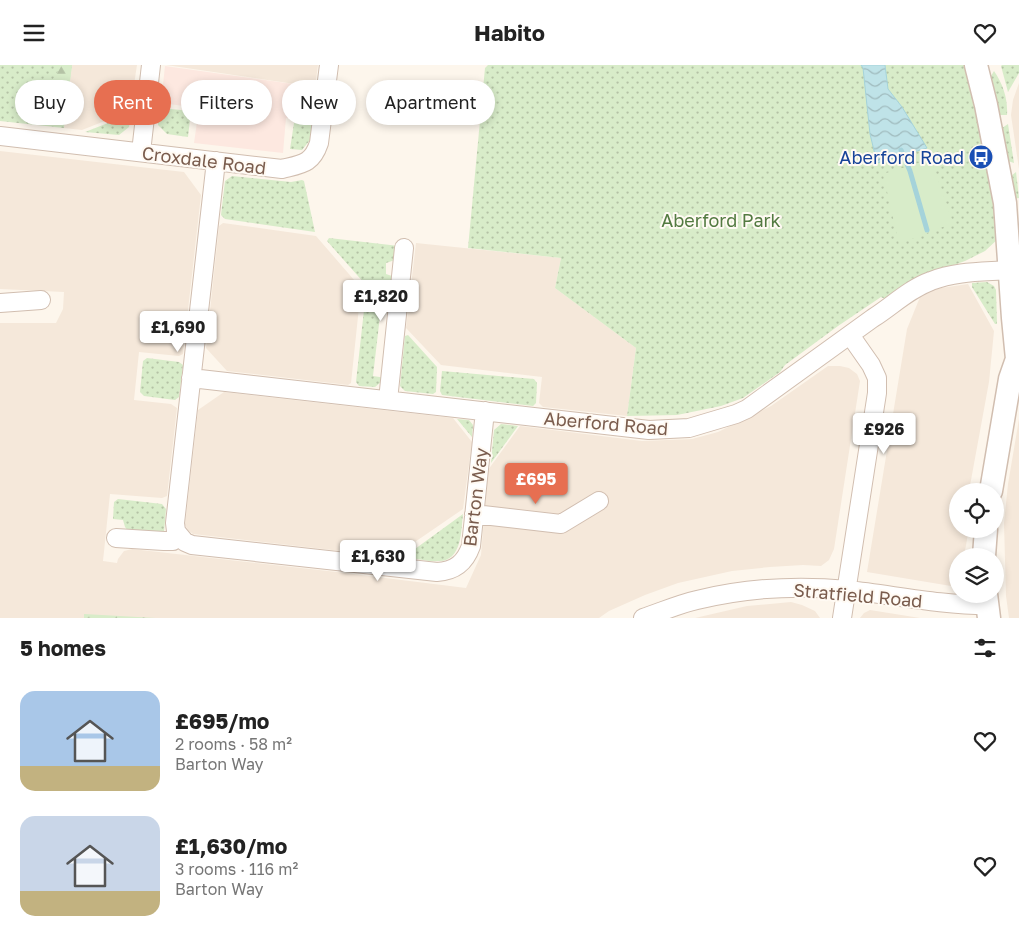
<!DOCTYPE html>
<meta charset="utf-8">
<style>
:root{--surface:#fff;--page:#f6f6f6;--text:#222;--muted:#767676;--accent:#e76f51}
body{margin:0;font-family:"Golos Text",sans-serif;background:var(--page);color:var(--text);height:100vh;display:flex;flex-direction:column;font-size:19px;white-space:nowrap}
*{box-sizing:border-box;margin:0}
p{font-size:16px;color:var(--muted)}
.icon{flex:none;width:28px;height:28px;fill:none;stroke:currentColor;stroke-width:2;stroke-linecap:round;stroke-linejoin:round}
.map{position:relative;height:553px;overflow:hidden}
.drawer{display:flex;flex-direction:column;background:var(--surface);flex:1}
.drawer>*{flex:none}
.banner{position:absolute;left:15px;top:15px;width:500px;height:45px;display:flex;gap:10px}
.fabs{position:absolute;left:949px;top:418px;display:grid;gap:10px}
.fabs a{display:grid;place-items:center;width:55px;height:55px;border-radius:50%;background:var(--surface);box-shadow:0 2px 8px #0003;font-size:25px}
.price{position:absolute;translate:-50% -42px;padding:0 11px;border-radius:5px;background:#fff;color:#222;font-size:16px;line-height:32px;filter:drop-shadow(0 1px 2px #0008)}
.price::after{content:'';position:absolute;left:50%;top:30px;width:15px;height:11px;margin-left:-8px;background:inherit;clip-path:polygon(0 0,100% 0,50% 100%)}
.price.selected{background:var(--accent);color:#fff}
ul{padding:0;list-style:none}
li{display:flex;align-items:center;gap:15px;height:125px;padding:0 20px}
li span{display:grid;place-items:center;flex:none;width:140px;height:100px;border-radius:15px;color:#555}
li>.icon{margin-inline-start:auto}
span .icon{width:60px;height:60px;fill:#fffc;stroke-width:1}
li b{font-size:21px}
h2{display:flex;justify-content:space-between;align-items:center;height:60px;padding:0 20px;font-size:21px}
.pill{padding:0 18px;border-radius:22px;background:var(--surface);box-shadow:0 2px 8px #0003;font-size:18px;line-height:45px}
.pill.selected{background:var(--accent);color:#fff}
header{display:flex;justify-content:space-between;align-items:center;height:65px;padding:0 20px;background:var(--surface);font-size:22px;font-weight:700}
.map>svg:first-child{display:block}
.residential{fill:#f5e8da}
.commercial{fill:#fde8e0}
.green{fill:url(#green-dots)}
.forest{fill:url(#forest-firs)}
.pitch{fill:#d8ecc9}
.water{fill:url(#water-waves);stroke:#a5d3da}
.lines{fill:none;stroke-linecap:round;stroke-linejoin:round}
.stream{stroke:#a5d3da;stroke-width:5}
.minor-casing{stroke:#d1beb0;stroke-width:20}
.tertiary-casing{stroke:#d1beb0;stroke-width:25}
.minor{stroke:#fff;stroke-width:18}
.tertiary{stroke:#fff;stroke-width:22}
.labels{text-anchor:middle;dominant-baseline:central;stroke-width:4;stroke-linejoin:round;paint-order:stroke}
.transit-label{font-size:18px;fill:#164399;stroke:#fffaf3;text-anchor:end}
.street-label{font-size:18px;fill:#7a5c4d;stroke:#fffaf3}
.park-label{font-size:18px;fill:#537a41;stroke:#fffaf3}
</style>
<header><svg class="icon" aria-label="menu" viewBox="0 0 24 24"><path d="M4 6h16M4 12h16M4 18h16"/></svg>Habito<svg class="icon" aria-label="heart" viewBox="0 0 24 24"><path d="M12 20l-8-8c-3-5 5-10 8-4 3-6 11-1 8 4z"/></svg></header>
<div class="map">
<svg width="1019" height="553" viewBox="0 0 1019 553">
<defs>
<pattern id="green-dots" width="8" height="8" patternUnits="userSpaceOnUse" patternTransform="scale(1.25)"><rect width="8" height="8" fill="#d8ecc9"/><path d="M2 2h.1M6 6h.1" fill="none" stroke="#b4c2a5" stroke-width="1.8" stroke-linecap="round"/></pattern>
<pattern id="forest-firs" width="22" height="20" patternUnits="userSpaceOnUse" patternTransform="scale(1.25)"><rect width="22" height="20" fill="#d8ecc9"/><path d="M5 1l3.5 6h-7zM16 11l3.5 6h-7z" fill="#b4c2a5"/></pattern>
<pattern id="water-waves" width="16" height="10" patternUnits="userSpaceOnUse" patternTransform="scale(1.25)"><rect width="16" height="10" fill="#bfe3e8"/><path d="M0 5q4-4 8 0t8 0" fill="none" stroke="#a0bbbe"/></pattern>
</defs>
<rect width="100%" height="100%" fill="#fdf6ec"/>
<path class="residential" d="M72 0H137L130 46 82 65 64 63Z
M166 0H318L315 22Z
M1019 18V104L1011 50 1013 35Z
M0 86 184 107 201 130 183 289 179 291 139 287 134 335 171 339 177 343 167 431 162 433 110 429 103 496 117 498 118 494 124 486 132 484 337 507 466 523 481 490 488 405 520 361 642 376 692 374 718 367 771 341 828 301H840L849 303 857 309 860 316 834 484 829 495 821 501 803 500 770 502 732 506 678 518 645 530 609 546 599 553H0V258H56L63 244 64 227 0 224Z
M223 158 316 171 361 223 351 318 348 320 227 306 206 283 219 161Z
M416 178 561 193 555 223 636 283 627 351 543 342 539 338 542 312 441 300 406 263Z
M968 219 994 266 989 317 969 426H958V464H962V468L968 469 964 491H958L957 522 867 507 907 264 920 232 928 225Z
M224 327 453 353 472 377 463 444 393 492 193 469 188 465 185 460 198 345Z
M1019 354V553H1009L1006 531 1004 458 1008 419Z
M791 537 802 540 815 546 820 553H695L747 541Z
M870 545 920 553H860L864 548Z"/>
<path class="commercial" d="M165 1 315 22 312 56 286 53 283 88 194 78 199 43 161 38Z"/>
<path class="green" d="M0 0H72L64 63 0 56Z
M488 0H968L987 83 999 173 985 186 965 196 926 210 887 235 881 232 838 261 785 300 780 307 743 333 721 341 677 350 627 351 636 283 555 223 561 193 468 183 485 3Z
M1002 0H1019V8L1008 27 1001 1Z
M994 6C1003 19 1008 34 1007 50H999L994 28 989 19 991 11Z
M160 43 191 46 188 72 167 69 158 60Z
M131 49 129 62 119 70 85 67Z
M294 58 312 60 310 75 302 85 290 84Z
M1008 59 1014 98 1008 96 1002 63Z
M1016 107 1019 133 1014 134 1011 111Z
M232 111 291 117 302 115 304 116 315 167 225 154 221 150 225 116Z
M329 173 399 181 395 195 386 198V209L392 211 397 221 365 219 327 176Z
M987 217 994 221 996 225 997 259H995L972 222V218Z
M369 224 383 225 373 311 386 313 375 322 359 321 356 317 366 227Z
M408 270 437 302 436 327 433 329 405 326 400 321 405 271Z
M147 293 179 297 183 300 179 332 175 335 144 331 140 327 143 296Z
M442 306 534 314 537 318 536 338 533 341 442 330 440 326Z
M457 354 469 355 473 360 472 372Z
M501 359 518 361 491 398 494 365Z
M118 434 162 439 166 444 164 467 161 470 129 467 125 462 123 455 113 454 114 437Z
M463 449C461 466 462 496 439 496 428 497 415 493 404 492Z"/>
<path class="forest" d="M61 0H72L65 54 49 49 41 42C41 25 55 15 61 0Z
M84 549 156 553H84Z"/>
<path class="pitch" d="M931 94 953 158 899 179 883 109Z"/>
<path class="water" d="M861 0H885L888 24 902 42 927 83 877 98 870 69 863 3Z"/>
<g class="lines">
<path class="stream" d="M901 85 910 106 927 165"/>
<defs>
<path id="minor" d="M0 71 282 104C302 99 312 99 319 78L329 0
M141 87 151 0
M0 238 41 235
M191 313 649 365 689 363 736 349 747 344C789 314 831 283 873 253 892 241 909 224 931 216 956 206 983 207 1009 205
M388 335 404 183
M474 449 561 459 599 436
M180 471 176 466 175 458 216 96
M116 473 164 476H173L180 471 185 477 192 480 437 507C455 506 465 498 471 481L485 346
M643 553C661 547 679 539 697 535 746 523 797 520 848 525 894 530 940 540 987 540
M842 553 877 328V313L871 300 850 270"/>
<path id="tertiary" d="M976 0 986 40 1005 138 1013 253 1017 294 1010 314 991 426
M984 491 986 464
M986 529 989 553"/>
</defs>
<use href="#minor" class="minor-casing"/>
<use href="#tertiary" class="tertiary-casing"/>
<use href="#minor" class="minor"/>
<use href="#tertiary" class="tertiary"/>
</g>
<defs>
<symbol id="bus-disc" viewBox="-11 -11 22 22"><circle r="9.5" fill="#1a4fb4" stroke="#fffaf3"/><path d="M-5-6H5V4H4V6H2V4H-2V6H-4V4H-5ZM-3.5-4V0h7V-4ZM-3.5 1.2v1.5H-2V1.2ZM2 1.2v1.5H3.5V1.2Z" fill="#fff"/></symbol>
</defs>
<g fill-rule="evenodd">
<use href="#bus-disc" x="967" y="78" width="28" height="28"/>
</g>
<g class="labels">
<g class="transit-label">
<text x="964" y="92">Aberford Road</text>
</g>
<g class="street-label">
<text transform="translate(204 95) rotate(7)">Croxdale Road</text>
<text transform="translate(606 358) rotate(5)">Aberford Road</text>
<text transform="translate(475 432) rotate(-83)">Barton Way</text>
<text transform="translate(858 530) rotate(5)">Stratfield Road</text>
</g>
<g class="park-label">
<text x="721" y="155">Aberford Park</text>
</g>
</g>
</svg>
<div class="fabs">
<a><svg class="icon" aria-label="locate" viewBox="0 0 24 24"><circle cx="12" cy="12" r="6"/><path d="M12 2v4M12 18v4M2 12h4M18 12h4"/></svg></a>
<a><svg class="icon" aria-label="layers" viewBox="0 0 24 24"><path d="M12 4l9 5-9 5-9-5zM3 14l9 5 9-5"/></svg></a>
</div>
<b class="price" style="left:381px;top:257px">£1,820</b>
<b class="price" style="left:178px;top:288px">£1,690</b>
<b class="price" style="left:884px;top:390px">£926</b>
<b class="price selected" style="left:536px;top:440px">£695</b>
<b class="price" style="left:378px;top:517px">£1,630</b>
<div class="banner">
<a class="pill">Buy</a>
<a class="pill selected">Rent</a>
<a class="pill">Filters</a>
<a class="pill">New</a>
<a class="pill">Apartment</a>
</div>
</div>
<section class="drawer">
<h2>5 homes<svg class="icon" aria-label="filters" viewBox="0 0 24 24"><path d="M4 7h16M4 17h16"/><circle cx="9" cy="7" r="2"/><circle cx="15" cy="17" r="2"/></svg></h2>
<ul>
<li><span style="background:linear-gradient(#a9c7e8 75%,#c2b280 0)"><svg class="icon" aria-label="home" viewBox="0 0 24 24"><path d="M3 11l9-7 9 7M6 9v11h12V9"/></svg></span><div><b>£695/mo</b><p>2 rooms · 58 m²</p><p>Barton Way</p></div><svg class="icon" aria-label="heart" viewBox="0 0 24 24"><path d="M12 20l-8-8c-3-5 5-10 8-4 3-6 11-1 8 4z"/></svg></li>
<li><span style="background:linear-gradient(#c9d6e8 75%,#c2b280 0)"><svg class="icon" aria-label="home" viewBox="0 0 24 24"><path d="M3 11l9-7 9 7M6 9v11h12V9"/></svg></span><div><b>£1,630/mo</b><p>3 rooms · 116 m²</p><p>Barton Way</p></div><svg class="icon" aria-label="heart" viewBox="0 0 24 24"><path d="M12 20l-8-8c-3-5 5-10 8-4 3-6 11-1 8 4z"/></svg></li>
</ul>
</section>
